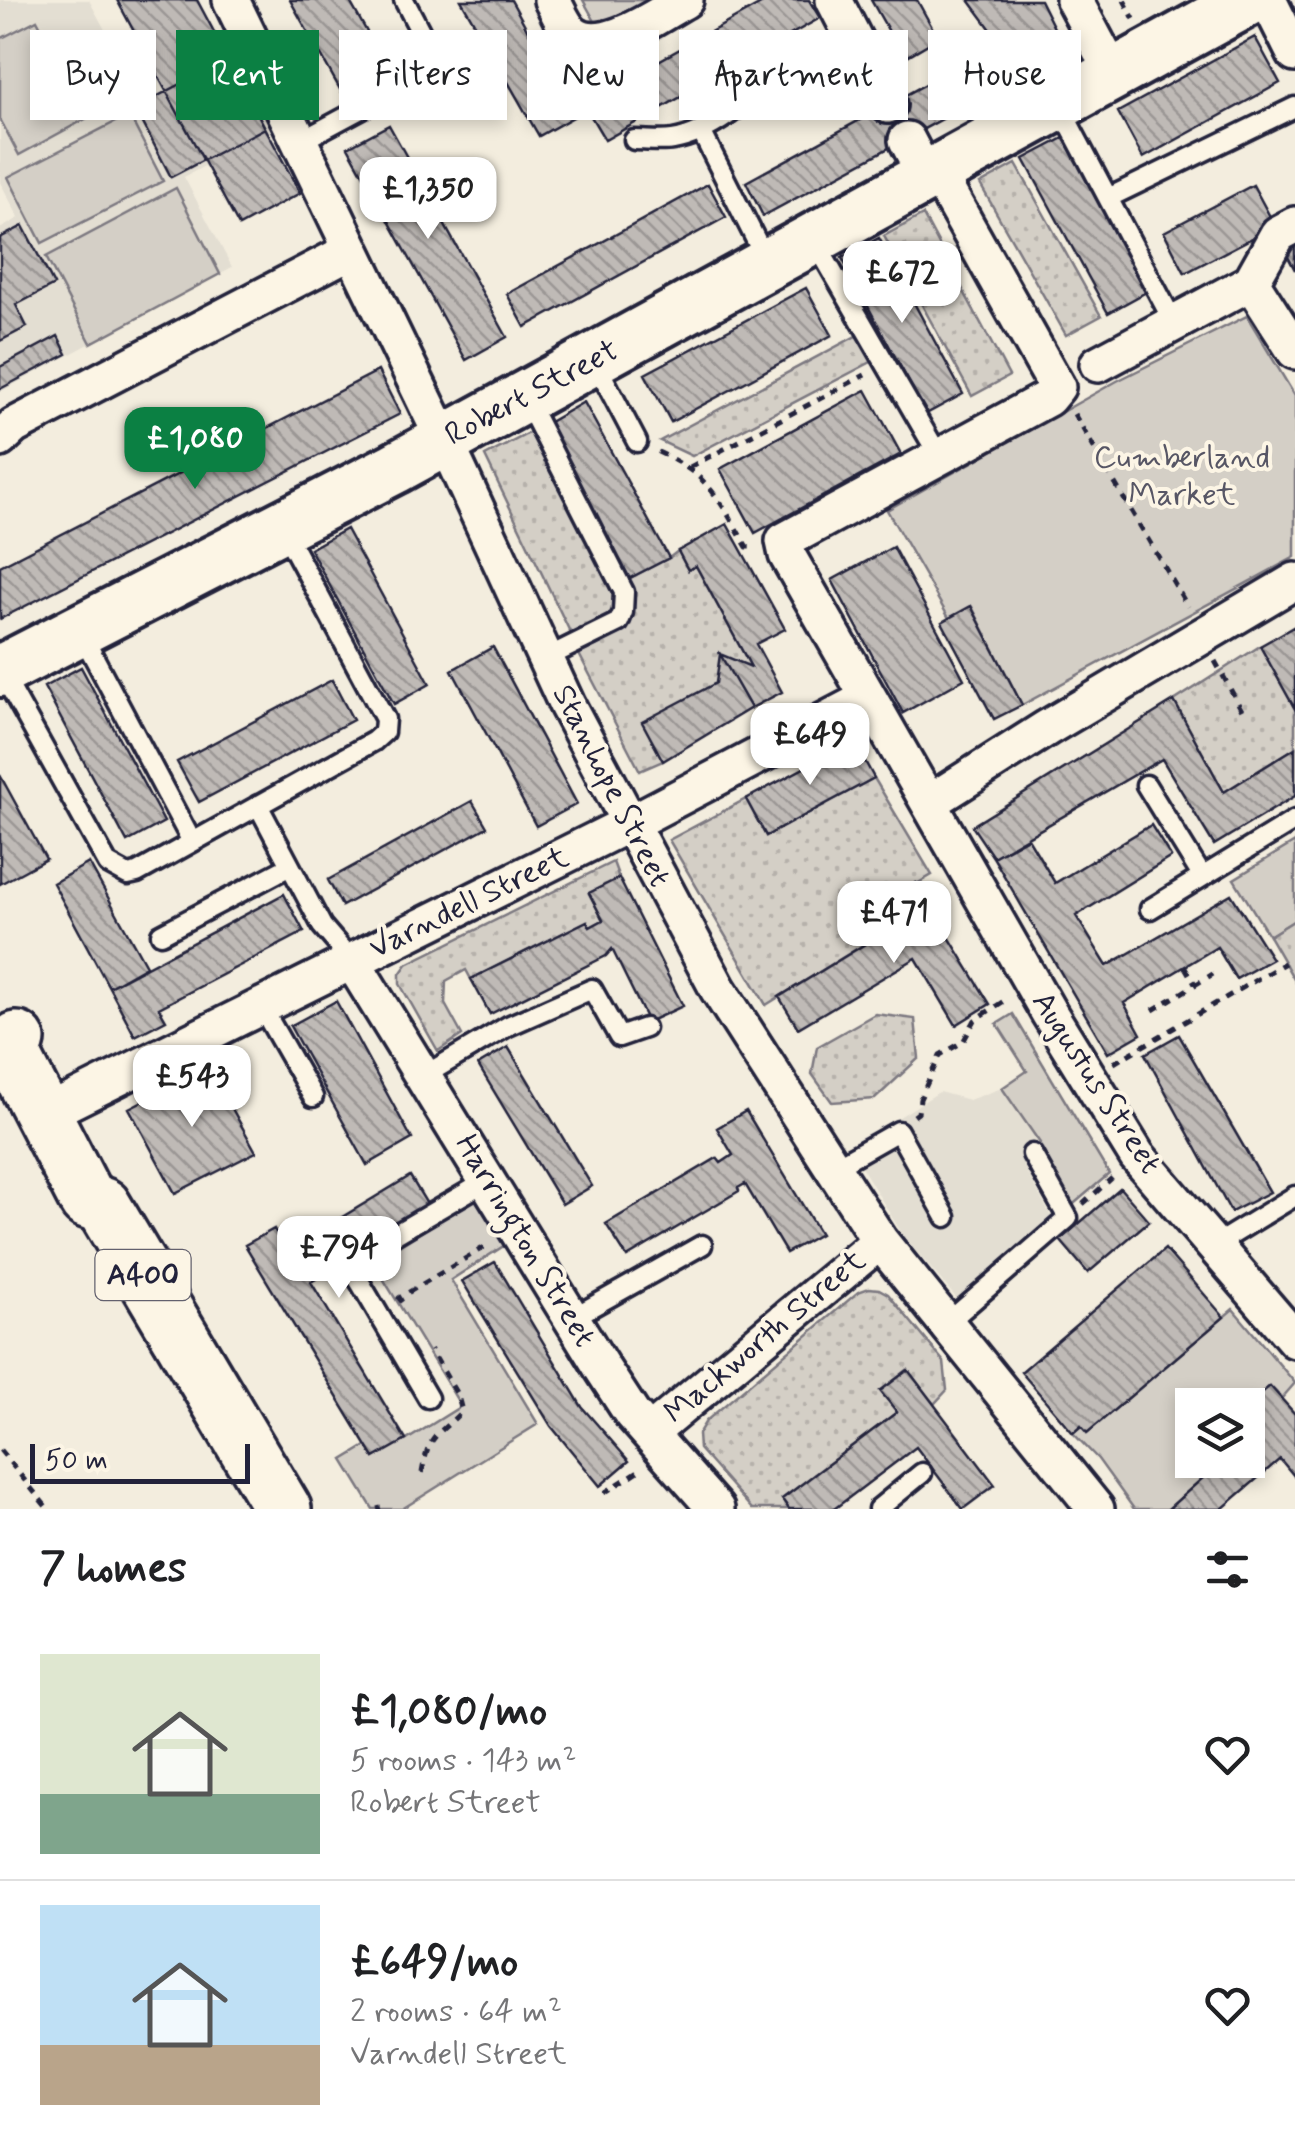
<!DOCTYPE html>
<meta charset="utf-8">
<style>
:root{--surface:#fff;--page:#f6f6f6;--text:#202124;--muted:#757577;--line:#e0e0e0;--accent:#0b8043}
body{margin:0;font-family:Mynerve,sans-serif;background:var(--page);color:var(--text);height:100vh;display:flex;flex-direction:column;font-size:38px;white-space:nowrap}
*{box-sizing:border-box;margin:0}
p{font-size:32px;color:var(--muted)}
.icon{flex:none;width:55px;height:55px;fill:none;stroke:currentColor;stroke-width:2;stroke-linecap:round;stroke-linejoin:round}
.map{position:relative;height:1509px;overflow:hidden}
.drawer{display:flex;flex-direction:column;background:var(--surface);flex:1}
.drawer>*{flex:none}
.top-card{position:absolute;left:30px;top:30px;width:1235px;height:90px;display:flex;gap:20px}
.tools{position:absolute;left:1175px;top:1388px;display:grid;gap:20px}
.tools a{display:grid;place-items:center;width:90px;height:90px;border-radius:0px;background:var(--surface);box-shadow:0 5px 15px #0003;font-size:50px}
.scale{position:absolute;left:30px;bottom:25px;width:220px;box-sizing:border-box;padding-left:10px;border:5px solid #22223b;border-top:0;font-size:28px;line-height:35px;white-space:nowrap;color:#22223b;-webkit-text-stroke:8px #fcf5e5;paint-order:stroke}
.price{position:absolute;translate:-50% -85px;padding:0 22px;border-radius:20px;background:#fff;color:#222;font-size:32px;line-height:65px;filter:drop-shadow(0 2px 5px #0008)}
.price::after{content:'';position:absolute;left:50%;top:60px;width:30px;height:22px;margin-left:-15px;background:inherit;clip-path:polygon(0 0,100% 0,50% 100%)}
.price.current{background:var(--accent);color:#fff}
ul{padding:0;list-style:none}
li{display:flex;align-items:center;gap:30px;height:250px;padding:0 40px}
li+li{border-top:2px solid var(--line)}
li span{display:grid;place-items:center;flex:none;width:280px;height:200px;border-radius:0px;color:#555}
li>.icon{margin-inline-start:auto}
span .icon{width:120px;height:120px;fill:#fffc;stroke-width:1}
li b{font-size:42px}
h2{display:flex;justify-content:space-between;align-items:center;height:120px;padding:0 40px;font-size:42px}
.chip{padding:0 35px;border-radius:0px;background:var(--surface);box-shadow:0 5px 15px #0003;font-size:35px;line-height:90px}
.chip.current{background:var(--accent);color:#fff}
.map>svg:first-child{display:block}
.built{fill:#e3ded2}
.green{fill:#d4cfc6;stroke:#7b7880;stroke-width:2.5}
.garden{fill:url(#garden-dots);stroke:#7b7880;stroke-width:2.5}
.building{fill:url(#building-back-hatch);stroke:#22223b;stroke-width:2.5}
.lines{fill:none;stroke-linecap:round;stroke-linejoin:round}
.lane-casing{stroke:#22223b;stroke-width:25}
.street-casing{stroke:#22223b;stroke-width:42}
.secondary-casing{stroke:#22223b;stroke-width:58}
.highway-casing{stroke:#22223b;stroke-width:62}
.path{stroke:#22223b;stroke-width:5;stroke-dasharray:8 8;stroke-linecap:butt}
.lane{stroke:#fcf5e5;stroke-width:18}
.street{stroke:#fcf5e5;stroke-width:35}
.secondary{stroke:#fcf5e5;stroke-width:50}
.highway{stroke:#fcf5e5;stroke-width:55}
.labels{text-anchor:middle;dominant-baseline:central;stroke-width:8;stroke-linejoin:round;paint-order:stroke}
.shield{fill:#fcf5e5;stroke:#63616e;stroke-width:2.5}
.shield-label{font-size:30px;font-weight:bold;fill:#22223b}
.street-label{font-size:32px;fill:#22223b;stroke:#fcf5e5}
.park-label{font-size:32px;fill:#575665;stroke:#fcf5e5}
</style>
<div class="map">
<svg width="1295" height="1509" viewBox="0 0 1295 1509">
<defs>
<pattern id="garden-dots" width="8" height="8" patternUnits="userSpaceOnUse" patternTransform="scale(2.5)"><rect width="8" height="8" fill="#d4cfc6"/><path d="M2 2h.1M6 6h.1" fill="none" stroke="#b6b1ab" stroke-width="1.8" stroke-linecap="round"/></pattern>
<pattern id="building-back-hatch" width="6" height="6" patternUnits="userSpaceOnUse" patternTransform="scale(2.5)"><rect width="6" height="6" fill="#bfbab6"/><path d="M-1 5l2 2M0 0l6 6M5-1l2 2" fill="none" stroke="#9b9795"/></pattern>
</defs>
<rect width="100%" height="100%" fill="#f3edde"/>
<filter id="ink" filterUnits="userSpaceOnUse"><feTurbulence type="fractalNoise" baseFrequency=".01" numOctaves="2"/><feDisplacementMap in="SourceGraphic" scale="20" xChannelSelector="R" yChannelSelector="G"/><feConvolveMatrix kernelMatrix="1 2 1 2 8 2 1 2 1" color-interpolation-filters="sRGB"/></filter>
<g filter="url(#ink)">
<path class="built" d="M0 0H89L135 86 229 37 277 127 184 177 232 267 0 392V229L19 218 0 182Z
M1002 1088 1040 1143 1023 1165 1053 1220 958 1300 904 1237 850 1148 939 1092 969 1100Z"/>
<path class="green" d="M583 0H659L601 32Z
M37 20 89 117 19 155 0 119V39Z
M129 115 163 181 42 243 8 177Z
M176 188 220 274 91 343 46 257Z
M1247 316 1295 396V557L1022 705 972 607 949 618 887 510 1117 381Z
M1295 842V920L1269 936 1234 879Z
M1013 1014 1109 1174 1069 1208 1035 1150 1040 1143 1002 1088 1027 1071 997 1024Z
M476 1198 505 1245 451 1280 538 1424 402 1509H373L343 1460 396 1428 405 1441 461 1406 373 1262Z
M1233 1309 1295 1383 1282 1398 1270 1386 1247 1405H1192V1460H1223L1168 1509H1134L1098 1459 1073 1433 1081 1426 1088 1432Z"/>
<path class="garden" d="M1016 164 1101 316 1066 335 980 184Z
M923 215 1009 376 972 396 884 236Z
M858 335 873 361 692 456 660 441Z
M531 432 616 596C614 620 592 626 572 636L485 456Z
M678 551 688 570 696 566 751 667 643 722 663 761 640 771 579 654C614 637 645 624 628 579L669 558Z
M1260 646 1295 709V748L1224 792 1174 701Z
M874 778 932 875 889 900 905 925 891 934 887 930 766 1005 669 840 746 799 766 836Z
M613 862 619 878 589 893 603 920 590 927 586 922 471 979 466 970 446 981 445 1004 462 1035 438 1051 400 984V974L407 964Z
M1295 920V981L1269 936Z
M875 1014 915 1019 919 1058 875 1099 832 1102 812 1074 817 1047Z
M869 1288 879 1289 888 1294 944 1362 947 1390 934 1404 907 1370 881 1391 897 1412 782 1499 789 1509H752L699 1449 698 1434 706 1421 858 1292Z"/>
<path class="building" d="M117 0H197L300 193 239 226Z
M290 0H349L386 66 341 91Z
M461 0H511L575 116 539 136Z
M768 0H809L820 18 605 140 583 103Z
M871 0H917L938 38 904 58Z
M969 0H1040L1066 52 763 216 746 182 1001 43Z
M1255 37 1280 83 1143 158 1118 112Z
M229 59 265 128 171 177 135 108Z
M389 125 507 337 466 360 348 147Z
M389 125 507 337 466 360 348 147Z
M1064 138 1148 291 1108 313 1024 159Z
M708 184 726 217 525 327 507 294Z
M708 184 726 217 525 327 507 294Z
M1253 185 1275 226 1185 273 1164 232Z
M23 226 54 285 16 305 27 327 0 341V238Z
M879 238 963 394 926 414 842 258Z
M1295 243V270L1284 249Z
M806 288 832 335 671 422 645 374Z
M58 336 67 354 0 389V367Z
M378 371 400 414 0 619V566Z
M866 390 901 454 755 533 720 469Z
M584 402 669 558 628 579 544 425Z
M727 524 785 629 756 644 782 692 751 708 720 654 751 667 696 566 688 570 678 551Z
M346 529 430 684 394 704 310 549Z
M893 547 964 679 903 713 832 580Z
M971 606 1022 705 994 719 942 622Z
M1295 626V709L1260 646Z
M493 647 577 804 536 826 452 670Z
M720 654 751 708 663 761 642 722 716 683Z
M81 667 164 822 127 842 44 687Z
M332 680 353 720 199 802 177 762Z
M1174 701 1224 792 1295 748V796L1214 845 1162 759 993 857 972 826Z
M854 741 874 778 766 836 746 799Z
M0 775 46 859 0 884Z
M472 801 487 827 342 906 328 880Z
M1151 825 1171 857 1076 916 1107 966 1231 894 1272 959 1236 979 1217 947 1124 1003 1141 1034 1108 1053 993 857 1028 838 1055 883Z
M89 863 146 966 109 987 53 883Z
M619 878 683 1006 648 1022 612 949 606 956 490 1014 471 979 587 921 590 927 603 920 589 893Z
M916 883 990 1004 956 1025 916 958 798 1028 779 997 888 930 891 934 905 925 889 900Z
M284 894 304 932 159 1008 166 1020 135 1036 109 987Z
M336 1001 412 1139 367 1165 290 1026Z
M1179 1035 1270 1192 1231 1212 1145 1054Z
M508 1047 592 1186 562 1204 478 1065Z
M209 1067 256 1152 175 1193 129 1108Z
M746 1111 820 1234 786 1253 745 1184 738 1188 739 1191 627 1257 606 1224 717 1158 721 1163 733 1155 717 1128Z
M410 1176 430 1209 311 1282 406 1440 374 1458 245 1245 274 1229 286 1251Z
M1120 1188 1149 1221 1088 1273 1060 1240Z
M1165 1249 1224 1317 1087 1433 1081 1426 1073 1433 1021 1372Z
M495 1262 582 1407 629 1461 600 1486 551 1426 462 1281Z
M908 1370 995 1485 963 1509 916 1447 834 1509H789L782 1499 897 1412 880 1391Z
M1270 1386 1295 1414V1477L1280 1459 1222 1509H1168L1223 1460H1248V1438L1260 1427 1248 1412 1247 1405Z"/>
<g class="lines">
<defs>
<path id="lane" d="M1060 107 1174 323
M701 131 766 260
M634 140C647 140 661 142 673 140 719 133 768 82 803 53
M301 141 439 67 404 0
M1108 198 1295 107
M814 240 939 456
M594 360 637 442
M525 398 624 592 623 612 619 622 546 658
M81 633 191 840
M3 675 108 864 128 875 137 873 374 741 384 732 385 719 282 527
M1146 785 1202 876
M258 805 322 926 352 961
M1150 909 1295 820
M161 934 290 866
M261 1006 313 1097
M425 1075 508 1026 592 989 619 1037 645 1028
M831 1169 898 1131 946 1217
M1215 1245 1295 1196
M572 1318 702 1245
M946 1324 1068 1218 1032 1154
M428 1398 348 1262 488 1180
M878 1509 922 1473"/>
<path id="street" d="M231 0 457 467 567 705 718 989 880 1241 1096 1509
M552 0C558 11 564 27 573 34 602 57 659 14 685 0
M834 0 888 105
M1074 0 1114 75
M1268 0 1295 54
M907 140 927 178
M937 173 1057 387 1048 398 784 541 787 555 1049 1013 1137 1156 1295 1340
M1251 282 1295 351
M1251 282 1278 234 1295 225
M1098 364 1251 282
M0 439 14 426 350 251
M929 803 1047 728 1295 581
M352 961 602 1368 632 1414 716 1509
M67 1103 642 817 868 698
M650 1433 880 1241"/>
<path id="secondary" d="M0 671 395 468 1249 0"/>
<path id="highway" d="M17 1040 12 1055 87 1200 103 1206 283 1509"/>
</defs>
<use href="#lane" class="lane-casing"/>
<use href="#street" class="street-casing"/>
<use href="#secondary" class="secondary-casing"/>
<use href="#highway" class="highway-casing"/>
<path class="path" d="M1124 0 1134 19
M1074 414 1188 607
M658 452C712 477 718 499 747 547H752
M690 467 865 375
M1215 661 1245 716
M1185 967 1195 984
M1153 1010 1213 974
M1114 1063 1285 963
M914 1116 918 1113 920 1099 940 1055 963 1042 975 1020 1004 1001
M1083 1204 1112 1178
M402 1302 399 1298 488 1245
M0 1450 48 1509
M422 1473C429 1433 436 1438 462 1411L458 1396 431 1350
M604 1493 640 1470
M377 1509 381 1508"/>
<use href="#lane" class="lane"/>
<use href="#street" class="street"/>
<use href="#secondary" class="secondary"/>
<use href="#highway" class="highway"/>
</g>
</g>
<g class="labels">
<rect class="shield" x="95.5" y="1250" width="95" height="50" rx="8"/>
<g class="shield-label">
<text x="143" y="1275">A400</text>
</g>
<g class="street-label">
<text transform="translate(532 393) rotate(-28)">Robert Street</text>
<text transform="translate(611 786) rotate(63)">Stanhope Street</text>
<text transform="translate(469 903) rotate(-26)">Varndell Street</text>
<text transform="translate(1096 1083) rotate(57)">Augustus Street</text>
<text transform="translate(525 1241) rotate(59)">Harrington Street</text>
<text transform="translate(765 1337) rotate(-40)">Mackworth Street</text>
</g>
<g class="park-label">
<text x="1182" y="458">Cumberland<tspan x="1182" dy="37">Market</tspan></text>
</g>
</g>
</svg>
<div class="tools">
<a><svg class="icon" aria-label="layers" viewBox="0 0 24 24"><path d="M12 4l9 5-9 5-9-5zM3 14l9 5 9-5"/></svg></a>
</div>
<div class="scale">50 m</div>
<b class="price" style="left:428px;top:242px">£1,350</b>
<b class="price" style="left:902px;top:326px">£672</b>
<b class="price current" style="left:195px;top:492px">£1,080</b>
<b class="price" style="left:810px;top:788px">£649</b>
<b class="price" style="left:894px;top:966px">£471</b>
<b class="price" style="left:192px;top:1130px">£543</b>
<b class="price" style="left:339px;top:1301px">£794</b>
<div class="top-card">
<a class="chip">Buy</a>
<a class="chip current">Rent</a>
<a class="chip">Filters</a>
<a class="chip">New</a>
<a class="chip">Apartment</a>
<a class="chip">House</a>
</div>
</div>
<section class="drawer">
<h2>7 homes<svg class="icon" aria-label="filters" viewBox="0 0 24 24"><path d="M4 7h16M4 17h16"/><circle cx="9" cy="7" r="2"/><circle cx="15" cy="17" r="2"/></svg></h2>
<ul>
<li><span style="background:linear-gradient(#dfe7d0 70%,#7fa58c 0)"><svg class="icon" aria-label="home" viewBox="0 0 24 24"><path d="M3 11l9-7 9 7M6 9v11h12V9"/></svg></span><div><b>£1,080/mo</b><p>5 rooms · 143 m²</p><p>Robert Street</p></div><svg class="icon" aria-label="heart" viewBox="0 0 24 24"><path d="M12 20l-8-8c-3-5 5-10 8-4 3-6 11-1 8 4z"/></svg></li>
<li><span style="background:linear-gradient(#bfe0f5 70%,#b9a48a 0)"><svg class="icon" aria-label="home" viewBox="0 0 24 24"><path d="M3 11l9-7 9 7M6 9v11h12V9"/></svg></span><div><b>£649/mo</b><p>2 rooms · 64 m²</p><p>Varndell Street</p></div><svg class="icon" aria-label="heart" viewBox="0 0 24 24"><path d="M12 20l-8-8c-3-5 5-10 8-4 3-6 11-1 8 4z"/></svg></li>
</ul>
</section>
